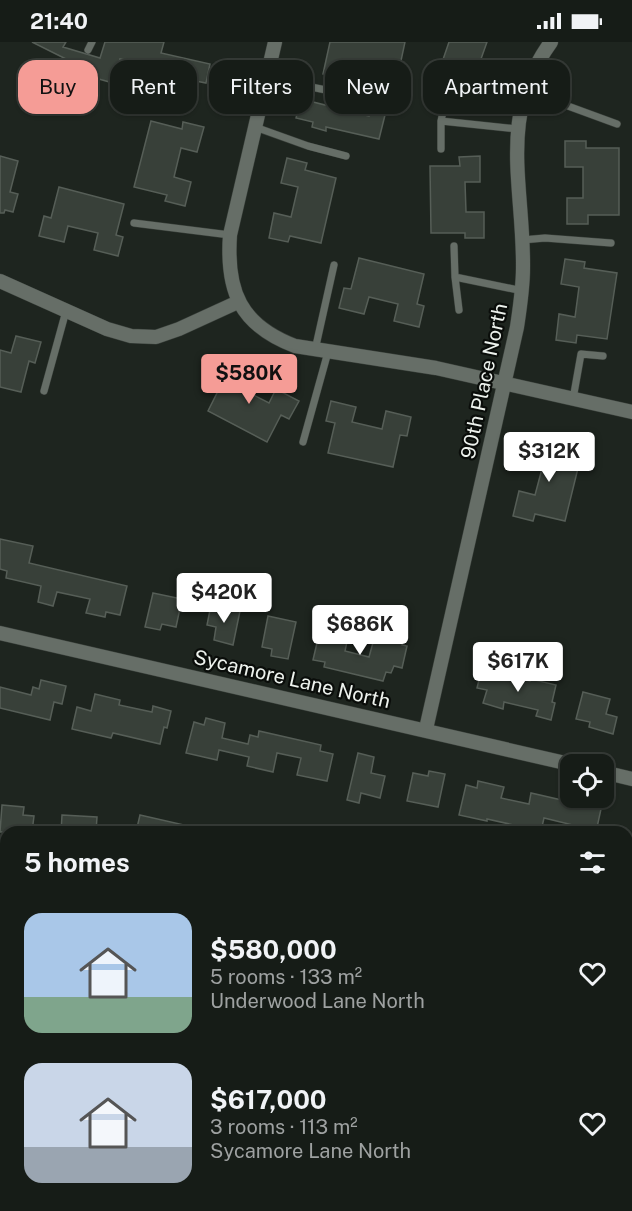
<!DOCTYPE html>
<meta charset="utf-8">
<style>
:root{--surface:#161c17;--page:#232924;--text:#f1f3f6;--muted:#9ea1a1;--line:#353a36;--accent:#f59c96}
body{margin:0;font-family:"Public Sans",sans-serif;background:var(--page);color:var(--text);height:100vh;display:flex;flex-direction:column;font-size:22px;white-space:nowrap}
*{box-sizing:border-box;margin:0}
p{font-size:20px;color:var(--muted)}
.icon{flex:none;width:33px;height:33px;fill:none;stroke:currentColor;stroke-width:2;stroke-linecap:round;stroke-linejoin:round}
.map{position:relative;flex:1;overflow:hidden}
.side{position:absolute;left:0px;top:784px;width:633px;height:386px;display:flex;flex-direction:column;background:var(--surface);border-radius:18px 18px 0 0;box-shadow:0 2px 4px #0004,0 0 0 2px var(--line)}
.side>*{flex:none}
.top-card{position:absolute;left:18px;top:18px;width:597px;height:54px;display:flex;gap:12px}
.controls{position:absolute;left:560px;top:712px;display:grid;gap:12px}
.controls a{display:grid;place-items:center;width:54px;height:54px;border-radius:12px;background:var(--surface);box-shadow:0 2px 4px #0004,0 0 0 2px var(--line);font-size:30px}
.price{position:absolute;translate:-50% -51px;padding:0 14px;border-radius:6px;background:#fff;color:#222;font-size:20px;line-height:39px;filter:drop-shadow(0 2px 3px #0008)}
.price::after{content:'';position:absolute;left:50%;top:36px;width:18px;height:14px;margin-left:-9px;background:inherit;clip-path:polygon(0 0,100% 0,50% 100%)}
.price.active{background:var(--accent);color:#111}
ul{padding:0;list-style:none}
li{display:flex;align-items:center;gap:18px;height:150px;padding:0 24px}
li span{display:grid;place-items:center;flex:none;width:168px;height:120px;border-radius:18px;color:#555}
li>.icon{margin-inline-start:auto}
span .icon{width:72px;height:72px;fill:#fffc;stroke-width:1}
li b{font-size:26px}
h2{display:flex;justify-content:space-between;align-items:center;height:72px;padding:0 24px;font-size:26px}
.tag{padding:0 21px;border-radius:18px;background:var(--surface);box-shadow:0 2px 4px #0004,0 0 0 2px var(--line);font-size:21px;line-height:54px}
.tag.active{background:var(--accent);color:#111}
.status{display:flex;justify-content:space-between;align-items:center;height:42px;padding:0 30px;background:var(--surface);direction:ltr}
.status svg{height:16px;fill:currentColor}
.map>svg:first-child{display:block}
.building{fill:#384039;stroke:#565e57;stroke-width:1.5}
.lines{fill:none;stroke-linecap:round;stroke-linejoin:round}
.service-casing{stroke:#3a403b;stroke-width:8}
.minor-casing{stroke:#3a403b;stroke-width:15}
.service{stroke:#666e67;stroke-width:7}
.minor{stroke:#666e67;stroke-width:14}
.labels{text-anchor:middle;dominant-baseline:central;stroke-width:4.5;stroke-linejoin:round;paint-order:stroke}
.street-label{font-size:20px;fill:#edf2ed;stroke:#0a0d0a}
</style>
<div class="status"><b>21:40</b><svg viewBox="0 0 49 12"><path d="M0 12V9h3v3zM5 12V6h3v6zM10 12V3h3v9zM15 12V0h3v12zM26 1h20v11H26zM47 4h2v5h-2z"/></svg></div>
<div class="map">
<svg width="632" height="1169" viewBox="0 0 632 1169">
<rect width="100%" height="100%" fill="#1e251f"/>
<path class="building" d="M32 0H66L63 5 100 16 105 0H164L161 11 210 22 206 41 166 33 167 27 120 17 113 41 74 30 76 22Z
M330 0H405L390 70 386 69 379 97 326 85V89L312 85 313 80 296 76 301 57 369 74 371 63 376 59 373 52 375 44 323 32Z
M449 0H487L476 31 492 36 483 61 464 54 466 46 437 35Z
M151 79 182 87 183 80 204 85 197 110 181 106 174 135 191 140 185 164 165 159 167 153 134 145Z
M565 99H586V106H619V173H588V182H567V156H583V125H565Z
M0 114 18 119 10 150 18 152 13 170 5 168 4 171H0Z
M480 114V140H465L466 170H484V196H465V191H431L430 124H460L459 115Z
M287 116 307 121 305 128 336 136 321 201 290 194 288 200 269 196 274 171 291 175 298 145 281 141Z
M59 145 124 162 116 193 123 195 118 214 94 208 98 191 68 184 64 200 39 194 44 174 51 176Z
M359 216 424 232 417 262 424 264 419 285 394 279 398 262 369 255 364 272 339 266 344 246 351 247Z
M565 217 585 220 584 226 617 231 607 297 577 293 576 301 556 298 559 272 575 275 579 245 561 242Z
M16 294 41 300 35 321 29 319 21 350 0 345V308L11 311Z
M228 319 250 331 242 347 269 361 276 347 299 359 289 377 281 373 267 400 208 369 223 339 219 337Z
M331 359 356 365 352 380 382 387 386 369 411 375 407 394 400 393 393 425 328 411 335 381 326 379Z
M532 395 551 399 549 406 581 414 565 479 535 472 533 479 513 474 519 449 535 453 543 423 526 419Z
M0 497 33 504 29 521 127 544 120 573 106 570 105 575 86 571 90 557 57 550 53 564 38 560 41 544 6 536 7 529 0 527Z
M153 551 182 557 176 585 162 582 160 588 145 585Z
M211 563 240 569 233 603 214 598 216 585 207 583Z
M268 574 296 580 288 617 271 614 272 607 262 605Z
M320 588 348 595 345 609 369 615 374 597 391 601 393 591 405 594 402 603 407 604 402 626 394 624 391 631 386 630 383 639 324 625 325 620 313 618Z
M482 626 530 639 531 637 556 643 552 660 555 661 551 678 536 674 538 668 504 660 503 667 483 661 487 648 477 646Z
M41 638 66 644 62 662 54 660 50 678 0 666V645L31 653 33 645 39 647Z
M583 650 610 657 606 672 617 675 613 692 589 685 590 680 576 677Z
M95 652 120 658 119 663 152 670 153 664 171 669 167 686 164 685 160 702 113 691 111 696 72 687 77 665 91 669Z
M206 676 225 681 222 696 248 702 250 693 258 695 259 689 321 703 320 709 333 712 327 739 297 733 301 716 277 711 273 730 247 724 249 715 219 708 217 718 186 711 194 680 204 683Z
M358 711 374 715 371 731 385 734 380 756 361 751 359 761 347 758Z
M429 729 445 732 438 765 407 759 413 731 428 734Z
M478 739 504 745 501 756 529 762 531 751 601 767 596 790H576L577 784 544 776 541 789 487 777V779L459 773 466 743 477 746Z
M2 763 24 765 23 773 34 774 32 790H0Z
M62 773 97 775 96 790H61Z
M140 773 193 785V790H136Z"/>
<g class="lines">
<defs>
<path id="service" d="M88 8 92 0
M266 36 371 57
M527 49 617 82
M441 79 447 51
M255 85 308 104 346 114
M441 107V79L518 87
M134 181 230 193
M522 198 545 196 611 201
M454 204 455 235
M459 268 455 235 523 249
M315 308 334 223
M44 349 66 269
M573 357 581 312 603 314
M303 400 328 310"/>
<path id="minor" d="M275 0 230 193C226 249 240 283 295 304L436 326 632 370
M0 239 107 287 131 294 156 295 179 287 238 260
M0 591 574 723
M426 687 517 285C520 265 523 246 523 226 524 144 497 74 551 0
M603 730 632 737
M0 832H6
M627 849 632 828
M627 965 632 966
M56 1169 58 1164
M315 1169 316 1164
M546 1169 548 1164"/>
</defs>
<use href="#service" class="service-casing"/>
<use href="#minor" class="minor-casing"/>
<use href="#service" class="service"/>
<use href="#minor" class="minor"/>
</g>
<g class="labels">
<g class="street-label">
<text transform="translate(484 339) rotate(-78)">90th Place North</text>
<text transform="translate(292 637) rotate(13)">Sycamore Lane North</text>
</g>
</g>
</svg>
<div class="controls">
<a><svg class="icon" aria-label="locate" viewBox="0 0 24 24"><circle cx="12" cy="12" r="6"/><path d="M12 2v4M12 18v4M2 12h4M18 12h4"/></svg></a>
</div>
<b class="price active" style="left:249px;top:363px">$580K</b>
<b class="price" style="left:549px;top:441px">$312K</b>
<b class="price" style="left:224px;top:582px">$420K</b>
<b class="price" style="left:360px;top:614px">$686K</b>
<b class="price" style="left:518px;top:651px">$617K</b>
<div class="top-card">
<a class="tag active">Buy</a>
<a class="tag">Rent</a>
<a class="tag">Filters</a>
<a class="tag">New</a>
<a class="tag">Apartment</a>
</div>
<section class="side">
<h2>5 homes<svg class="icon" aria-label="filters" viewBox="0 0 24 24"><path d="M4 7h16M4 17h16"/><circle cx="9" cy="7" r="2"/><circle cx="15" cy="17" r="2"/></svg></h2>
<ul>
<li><span style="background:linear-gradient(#a9c7e8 70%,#7fa58c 0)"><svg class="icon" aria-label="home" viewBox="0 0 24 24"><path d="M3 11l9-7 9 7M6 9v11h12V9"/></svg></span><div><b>$580,000</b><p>5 rooms · 133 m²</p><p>Underwood Lane North</p></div><svg class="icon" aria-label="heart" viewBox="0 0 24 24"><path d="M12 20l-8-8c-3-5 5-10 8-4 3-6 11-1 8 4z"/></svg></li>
<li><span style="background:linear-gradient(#c9d6e8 70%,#9aa5b1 0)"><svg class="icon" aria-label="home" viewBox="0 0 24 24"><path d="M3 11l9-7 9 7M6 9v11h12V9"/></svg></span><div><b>$617,000</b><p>3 rooms · 113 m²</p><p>Sycamore Lane North</p></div><svg class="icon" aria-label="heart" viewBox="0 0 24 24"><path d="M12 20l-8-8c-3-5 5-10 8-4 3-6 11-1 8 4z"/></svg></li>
</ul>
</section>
</div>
